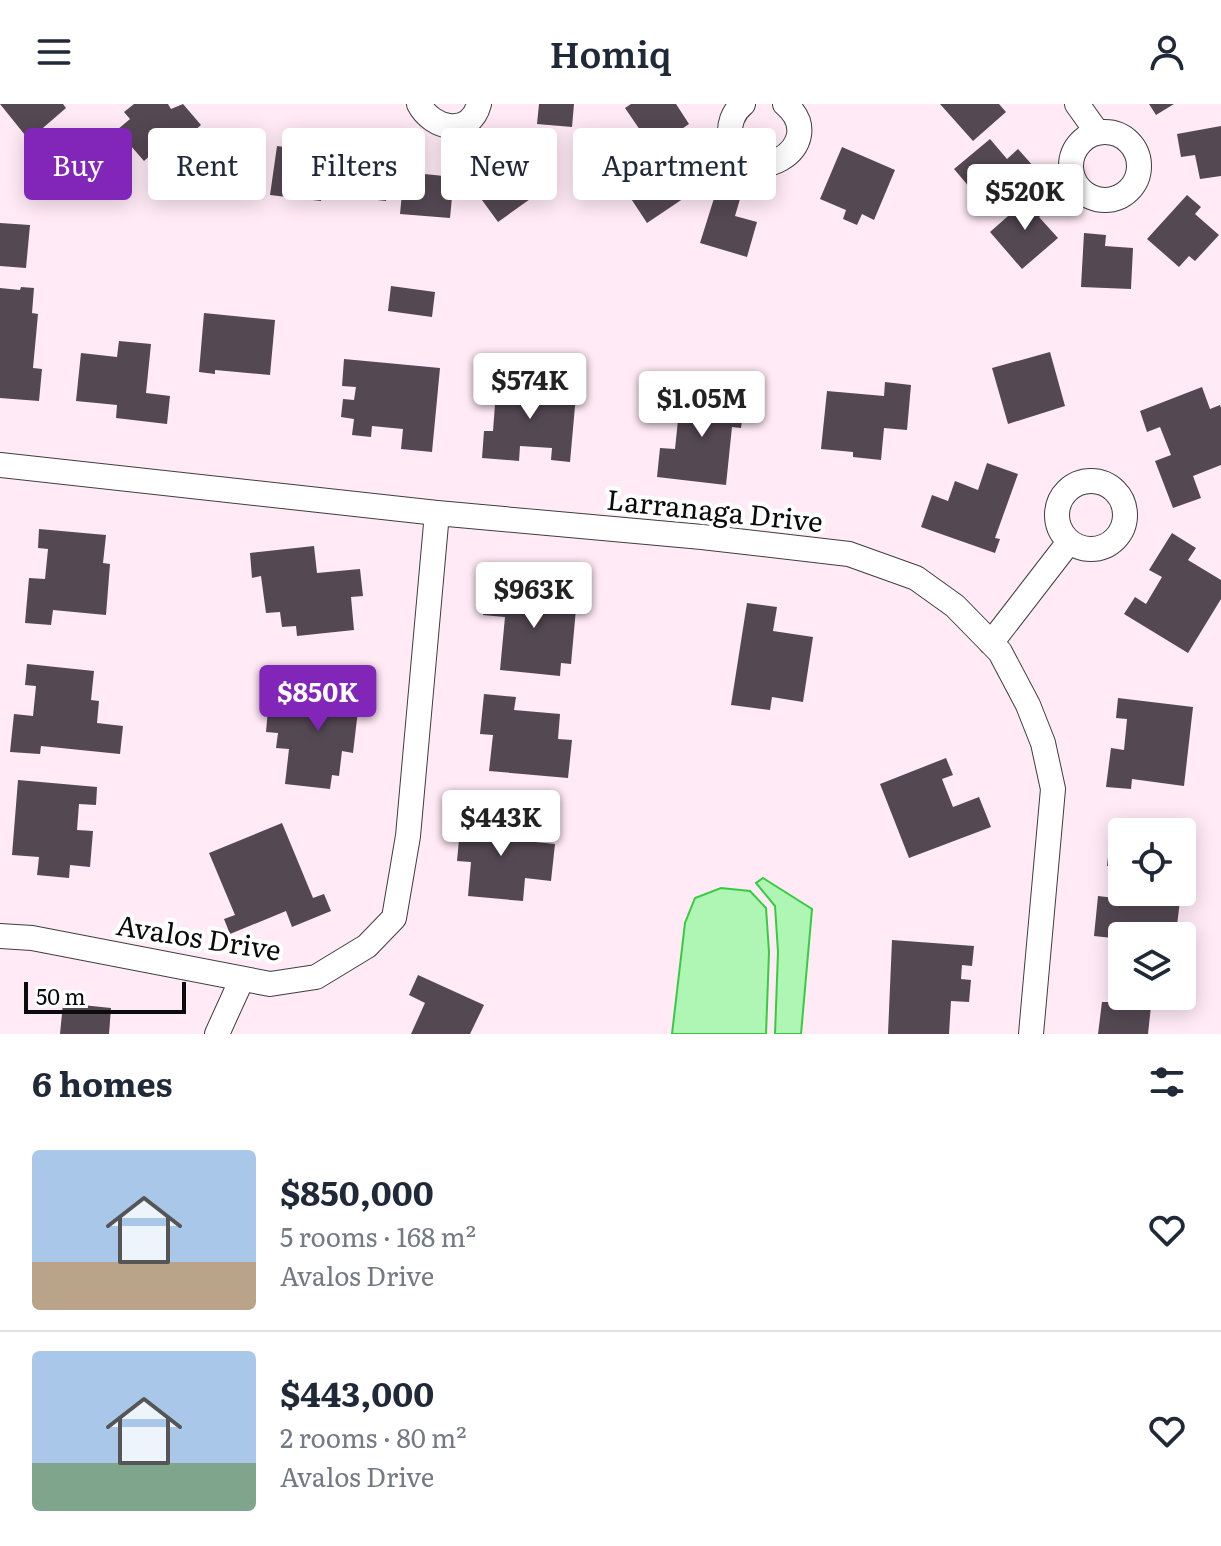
<!DOCTYPE html>
<meta charset="utf-8">
<style>
:root{--surface:#fff;--page:#f6f6f7;--text:#1f2937;--muted:#747a83;--line:#e0e1e3;--accent:#8226b9}
body{margin:0;font-family:Literata,serif;background:var(--page);color:var(--text);height:100vh;display:flex;flex-direction:column;font-size:30px;white-space:nowrap}
*{box-sizing:border-box;margin:0}
p{font-size:26px;color:var(--muted)}
.icon{flex:none;width:44px;height:44px;fill:none;stroke:currentColor;stroke-width:2;stroke-linecap:round;stroke-linejoin:round}
.map{position:relative;height:930px;overflow:hidden}
.side{display:flex;flex-direction:column;background:var(--surface);flex:1}
.side>*{flex:none}
.hud{position:absolute;left:24px;top:24px;width:800px;height:72px;display:flex;gap:16px}
.buttons{position:absolute;left:1108px;top:714px;display:grid;gap:16px}
.buttons a{display:grid;place-items:center;width:88px;height:88px;border-radius:8px;background:var(--surface);box-shadow:0 4px 20px #0003;font-size:40px}
.scale{position:absolute;left:24px;bottom:20px;width:162px;box-sizing:border-box;padding-left:8px;border:4px solid #0b0b0b;border-top:0;font-size:22px;line-height:28px;white-space:nowrap;color:#0b0b0b;-webkit-text-stroke:6px #fff;paint-order:stroke}
.price{position:absolute;translate:-50% -68px;padding:0 18px;border-radius:8px;background:#fff;color:#222;font-size:26px;line-height:52px;filter:drop-shadow(0 2px 4px #0008)}
.price::after{content:'';position:absolute;left:50%;top:48px;width:24px;height:18px;margin-left:-12px;background:inherit;clip-path:polygon(0 0,100% 0,50% 100%)}
.price.on{background:var(--accent);color:#fff}
ul{padding:0;list-style:none}
li{display:flex;align-items:center;gap:24px;height:200px;padding:0 32px}
li+li{border-top:2px solid var(--line)}
li span{display:grid;place-items:center;flex:none;width:224px;height:160px;border-radius:8px;color:#555}
li>.icon{margin-inline-start:auto}
span .icon{width:96px;height:96px;fill:#fffc;stroke-width:1}
li b{font-size:34px}
h2{display:flex;justify-content:space-between;align-items:center;height:96px;padding:0 32px;font-size:34px}
.tag{padding:0 28px;border-radius:8px;background:var(--surface);box-shadow:0 4px 20px #0003;font-size:28px;line-height:72px}
.tag.on{background:var(--accent);color:#fff}
header{display:flex;justify-content:space-between;align-items:center;height:104px;padding:0 32px;background:var(--surface);font-size:36px;font-weight:600}
.map>svg:first-child{display:block}
.water{fill:#aff5b3;stroke:#37cb42;stroke-width:2}
.building{fill:#544853}
.lines{fill:none;stroke-linecap:round;stroke-linejoin:round}
.minor-casing{stroke:#3e3e3e;stroke-width:26}
.minor{stroke:#fff;stroke-width:24}
.labels{text-anchor:middle;dominant-baseline:central;stroke-width:8;stroke-linejoin:round;paint-order:stroke}
.street-label{font-size:28px;fill:#0b0b0b;stroke:#fff}
</style>
<header><svg class="icon" aria-label="menu" viewBox="0 0 24 24"><path d="M4 6h16M4 12h16M4 18h16"/></svg>Homiq<svg class="icon" aria-label="person" viewBox="0 0 24 24"><circle cx="12" cy="8" r="4"/><path d="M4 21q1-7 8-7t8 7"/></svg></header>
<div class="map">
<svg width="1221" height="930" viewBox="0 0 1221 930">
<rect width="100%" height="100%" fill="#ffeaf5"/>
<path class="water" d="M763 774 812 805 801 930H775L778 848 775 802 756 779Z
M721 784 750 787 766 804 769 848 766 930H672L685 819 695 794Z"/>
<path class="building" d="M0 0H63L66 4 29 36Z
M134 0H168L171 5 183 0 201 21 184 36 177 28 144 57 117 26 130 15 124 8Z
M539 0H574L572 23 537 20Z
M631 0H676L689 20 653 45 625 4Z
M940 0H999L1006 8 973 37Z
M1149 0H1174L1156 11Z
M1221 22V72L1200 75 1195 51 1181 53 1177 30Z
M212 31 236 43 241 33 261 42 239 89 194 67Z
M342 35 365 38 364 49 391 52 386 97 350 93 351 87 336 85Z
M990 35 1007 55 1018 45 1034 63 996 96 986 84 977 92 954 65Z
M513 36 527 56 521 61 540 88 498 118 471 81 494 65 487 55Z
M683 36 696 55 685 63 699 84 647 119 620 78Z
M277 42 299 45 297 57 326 60 321 97 270 91Z
M842 43 895 66 874 116 862 110 857 121 843 115 846 106 820 95Z
M404 68 454 73 450 114 400 110Z
M716 88 740 95 735 112 757 118 747 153 700 139Z
M1033 90 1047 106 1039 113 1058 134 1022 165 990 128Z
M1187 91 1201 103 1195 110 1219 131 1195 157 1189 152 1179 163 1147 135Z
M0 119 30 121 26 164 0 162Z
M1084 129 1106 131 1105 142 1133 144 1131 185 1081 183Z
M391 182 435 188 432 213 388 207Z
M21 183 34 184 32 209 38 210 33 264 42 265 39 297 0 294V184L20 186Z
M204 209 275 216 270 271 215 266V270L199 268Z
M119 237 151 240 146 289 170 292 167 320 116 314 117 301 76 297 81 249 117 253Z
M1050 248 1065 302 1008 320 992 264Z
M344 255 440 264 432 348 401 345 403 325 372 322 371 333 352 331 354 315 341 313 343 295 354 296 356 283 342 282Z
M497 274 550 279 549 289 576 291 570 358 551 356 552 344 520 342 519 357 482 354 484 327H493Z
M885 278 911 281 907 326 884 324 881 356 853 353V348L821 345 827 287 884 292Z
M1202 283 1210 305 1220 301 1221 304V361L1193 372 1201 394 1173 404 1155 357 1171 351 1160 323 1147 328 1140 307Z
M681 287 745 294 741 324 732 323 726 381 657 373 660 344 675 345Z
M987 359 1018 370 995 434 1000 435 995 449 921 423 932 391 948 397 955 377 978 386Z
M39 425 106 431 103 459 110 460 106 511 53 506 51 521 25 519 29 474 45 475 48 445 38 444Z
M1172 429 1196 444 1188 456 1221 476V495L1188 549 1124 510 1135 493 1146 500 1162 473 1149 466Z
M314 442 317 469 360 465 363 492 351 493 354 526 297 532 296 522 282 523 280 508 266 509 261 472 252 474 250 449Z
M485 485 577 494 571 560 561 559 560 572 500 566 505 513 483 511Z
M747 499 777 503 773 527 813 533 803 598 772 593 770 606 731 601Z
M27 560 94 567 91 596 99 597 97 619 123 622 120 650 41 642 40 650 10 648 14 610 33 612 36 582 25 581Z
M310 575 361 581 353 649 342 647 339 672 332 671 330 685 285 680 289 645 276 644 278 629 266 628 268 605 306 610Z
M484 590 516 593 514 606 560 610 558 635 572 636 568 674 489 667 493 631 480 630Z
M1118 594 1193 603 1184 682 1132 675 1131 685 1106 683 1111 644 1124 646 1127 615 1116 614Z
M946 654 953 671 942 675 953 703 979 693 991 723 909 754 880 680Z
M18 676 97 683 96 701 79 700 77 726 93 727 90 763 70 761 69 774 37 771 39 753 12 751Z
M472 701 501 704 497 734 555 740 551 777 525 774 523 797 468 792 471 758 457 757 460 725 469 726Z
M282 719 313 794 324 790 331 807 292 823 286 807 230 830 224 815 235 811 209 749Z
M1109 744 1122 745V788H1181L1176 830 1125 825 1122 835 1094 832 1098 792 1115 794 1118 763 1107 762Z
M892 836 974 842 972 862 962 861 961 875 971 876 969 898 951 897 949 930H888Z
M418 871 484 901 470 930H411L425 899 409 891Z
M1112 882 1122 883V892H1131L1130 900 1151 902 1148 930H1098L1102 898H1110Z
M63 899 111 904 109 930H60Z"/>
<g class="lines">
<defs>
<path id="minor" d="M419 0C432 25 470 34 479 0
M743 0C733 8 728 21 731 34 743 93 834 42 785 0
M1077 0 1097 28
M1071 62a34 34 0 1 1 68 0a34 34 0 1 1-68 0Z
M0 361 437 409 702 433 849 450 916 474 955 502 1000 548 1028 601 1043 639 1053 685 1031 930
M1057 411a34 34 0 1 1 68 0a34 34 0 1 1-68 0Z
M991 539 1069 438
M0 832 32 834 270 880 316 873 367 842 394 814 408 732 437 409
M217 930 242 875"/>
</defs>
<use href="#minor" class="minor-casing"/>
<use href="#minor" class="minor"/>
</g>
<g class="labels">
<g class="street-label">
<text transform="translate(715 405) rotate(6)">Larranaga Drive</text>
<text transform="translate(199 832) rotate(9)">Avalos Drive</text>
</g>
</g>
</svg>
<div class="buttons">
<a><svg class="icon" aria-label="locate" viewBox="0 0 24 24"><circle cx="12" cy="12" r="6"/><path d="M12 2v4M12 18v4M2 12h4M18 12h4"/></svg></a>
<a><svg class="icon" aria-label="layers" viewBox="0 0 24 24"><path d="M12 4l9 5-9 5-9-5zM3 14l9 5 9-5"/></svg></a>
</div>
<div class="scale">50 m</div>
<b class="price" style="left:1025px;top:128px">$520K</b>
<b class="price" style="left:530px;top:317px">$574K</b>
<b class="price" style="left:702px;top:335px">$1.05M</b>
<b class="price" style="left:534px;top:526px">$963K</b>
<b class="price on" style="left:318px;top:629px">$850K</b>
<b class="price" style="left:501px;top:754px">$443K</b>
<div class="hud">
<a class="tag on">Buy</a>
<a class="tag">Rent</a>
<a class="tag">Filters</a>
<a class="tag">New</a>
<a class="tag">Apartment</a>
</div>
</div>
<section class="side">
<h2>6 homes<svg class="icon" aria-label="filters" viewBox="0 0 24 24"><path d="M4 7h16M4 17h16"/><circle cx="9" cy="7" r="2"/><circle cx="15" cy="17" r="2"/></svg></h2>
<ul>
<li><span style="background:linear-gradient(#a9c7e8 70%,#b9a48a 0)"><svg class="icon" aria-label="home" viewBox="0 0 24 24"><path d="M3 11l9-7 9 7M6 9v11h12V9"/></svg></span><div><b>$850,000</b><p>5 rooms · 168 m²</p><p>Avalos Drive</p></div><svg class="icon" aria-label="heart" viewBox="0 0 24 24"><path d="M12 20l-8-8c-3-5 5-10 8-4 3-6 11-1 8 4z"/></svg></li>
<li><span style="background:linear-gradient(#a9c7e8 70%,#7fa58c 0)"><svg class="icon" aria-label="home" viewBox="0 0 24 24"><path d="M3 11l9-7 9 7M6 9v11h12V9"/></svg></span><div><b>$443,000</b><p>2 rooms · 80 m²</p><p>Avalos Drive</p></div><svg class="icon" aria-label="heart" viewBox="0 0 24 24"><path d="M12 20l-8-8c-3-5 5-10 8-4 3-6 11-1 8 4z"/></svg></li>
</ul>
</section>
